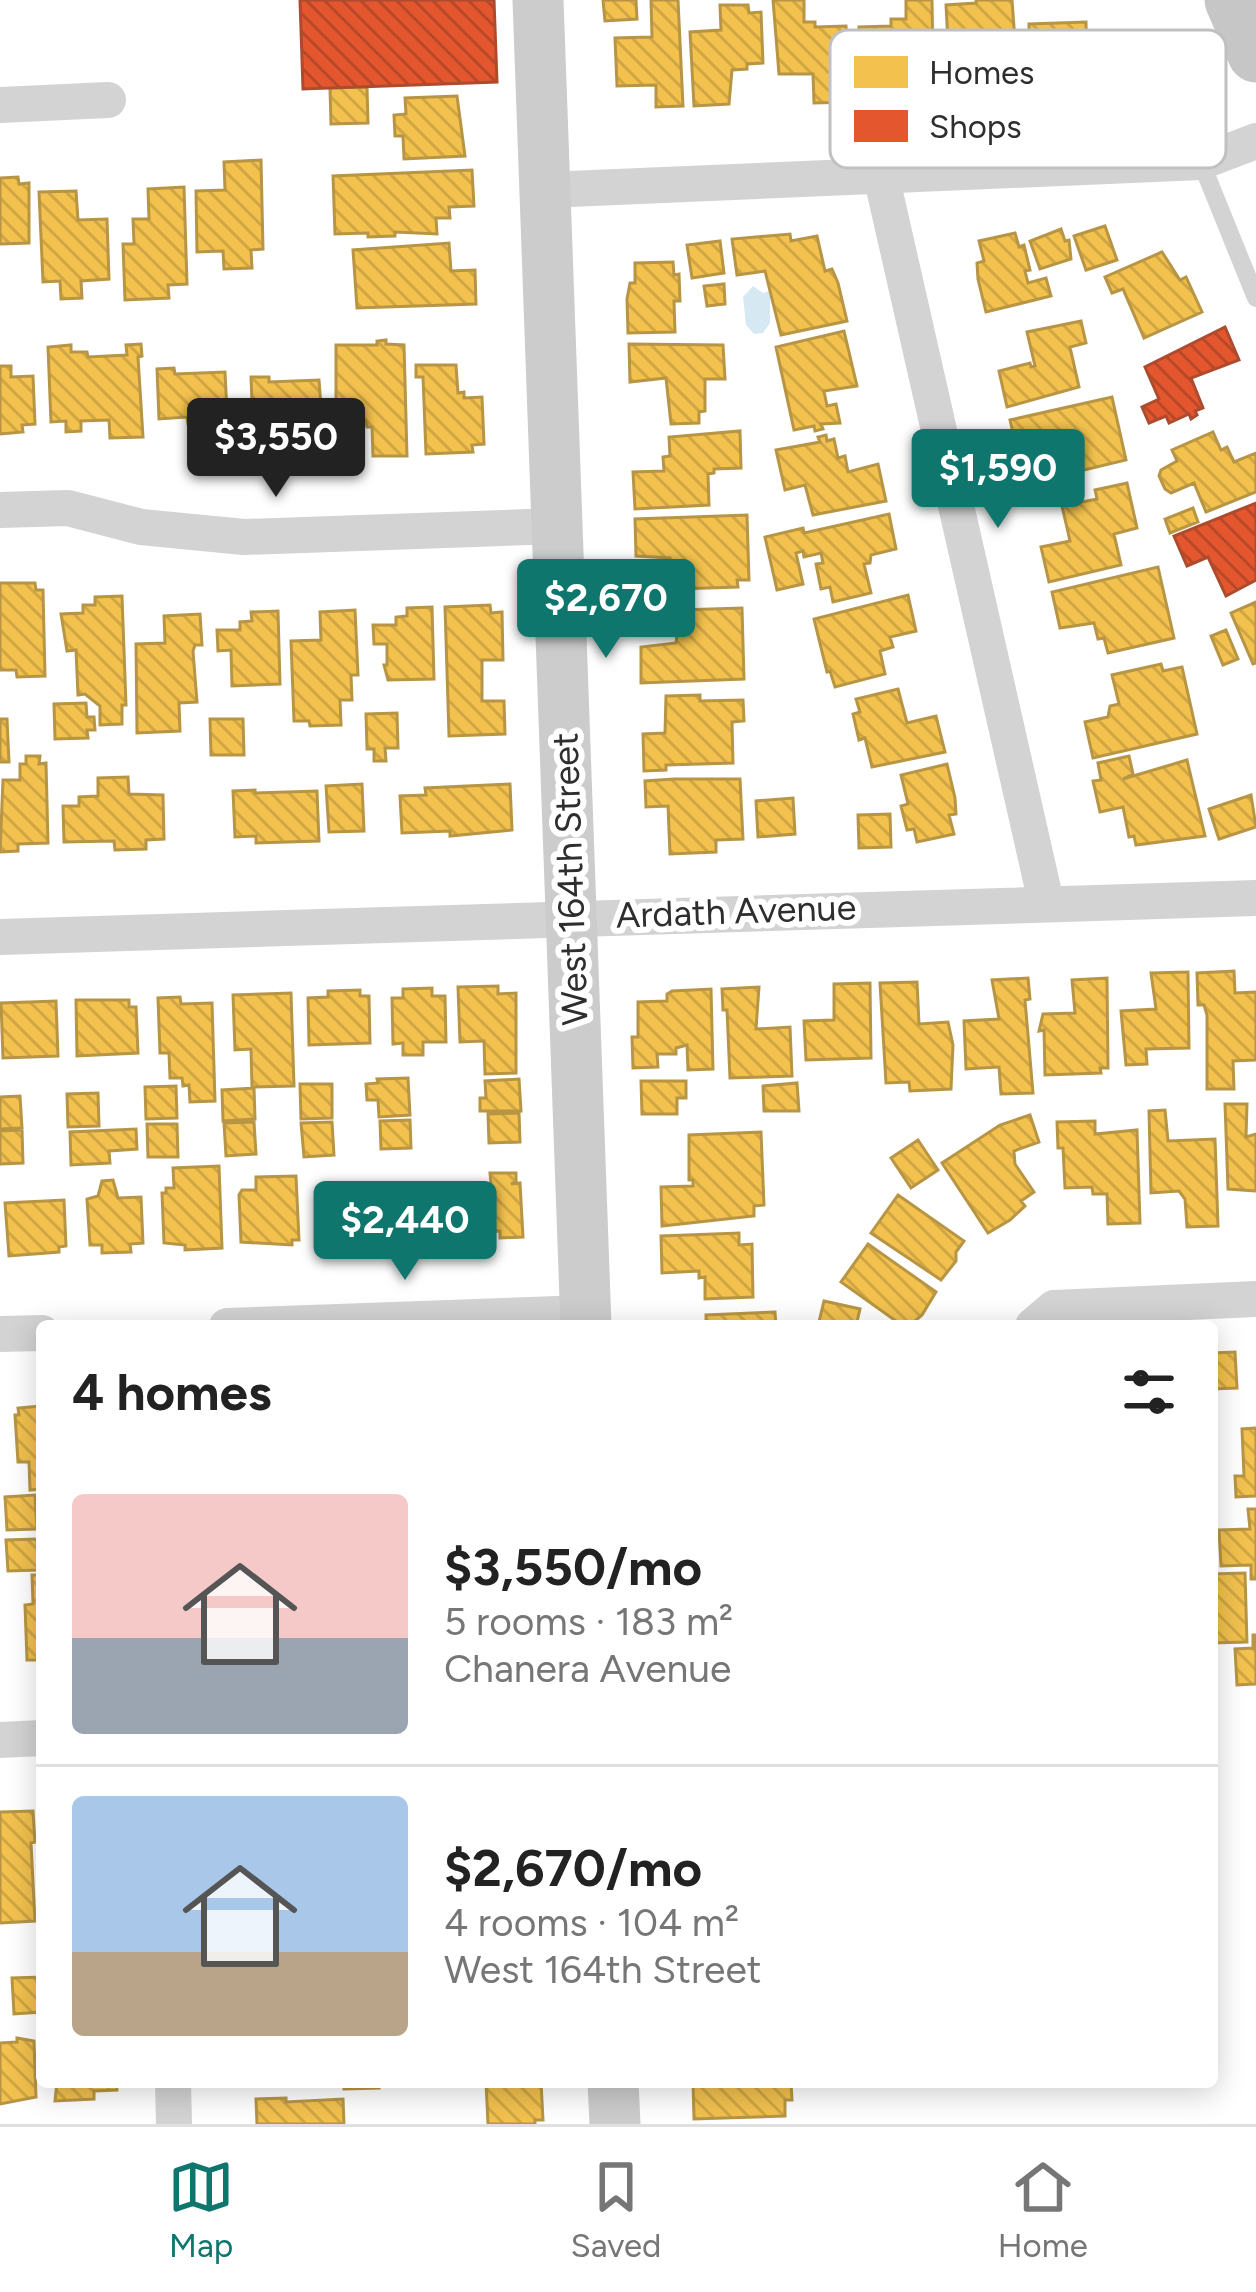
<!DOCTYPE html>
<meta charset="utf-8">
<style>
:root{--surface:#fff;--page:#f6f6f6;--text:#222;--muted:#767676;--line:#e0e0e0;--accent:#0f766e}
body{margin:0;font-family:Figtree,sans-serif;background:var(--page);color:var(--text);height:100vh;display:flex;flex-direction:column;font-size:45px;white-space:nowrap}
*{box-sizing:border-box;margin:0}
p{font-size:39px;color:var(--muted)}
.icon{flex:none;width:66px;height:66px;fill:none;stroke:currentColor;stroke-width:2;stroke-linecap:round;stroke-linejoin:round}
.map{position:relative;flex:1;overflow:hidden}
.details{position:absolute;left:36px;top:1320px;width:1182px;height:768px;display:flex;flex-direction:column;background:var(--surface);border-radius:12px;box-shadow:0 6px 30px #0003}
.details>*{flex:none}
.price{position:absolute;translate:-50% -102px;padding:0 27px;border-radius:12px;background:var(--accent);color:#fff;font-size:39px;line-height:78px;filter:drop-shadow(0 3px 6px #0008)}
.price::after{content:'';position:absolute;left:50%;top:72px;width:36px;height:27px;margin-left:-18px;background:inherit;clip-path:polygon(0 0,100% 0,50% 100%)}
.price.active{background:#222;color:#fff}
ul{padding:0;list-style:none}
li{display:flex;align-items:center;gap:36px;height:300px;padding:0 36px}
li+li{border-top:3px solid var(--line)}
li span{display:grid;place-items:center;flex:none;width:336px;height:240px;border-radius:12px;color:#555}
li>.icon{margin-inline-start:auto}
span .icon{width:144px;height:144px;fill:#fffc;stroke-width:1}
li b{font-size:51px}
h2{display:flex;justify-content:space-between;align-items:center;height:144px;padding:0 36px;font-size:51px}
.tab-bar{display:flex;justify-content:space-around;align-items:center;height:168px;border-top:3px solid var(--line);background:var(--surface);font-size:33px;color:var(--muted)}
.tab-bar a{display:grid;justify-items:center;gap:6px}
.tab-bar .active{color:var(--accent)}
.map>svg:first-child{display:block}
.water{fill:#d6e9f2}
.homes{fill:url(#homes-back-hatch);stroke:#b79544;stroke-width:3}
.shops{fill:url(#shops-back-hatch);stroke:#ad4b2e;stroke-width:3}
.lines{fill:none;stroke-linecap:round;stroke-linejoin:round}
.lane{stroke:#d3d3d3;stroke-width:18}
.street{stroke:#d3d3d3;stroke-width:36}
.secondary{stroke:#ccc;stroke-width:51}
.primary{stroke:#c6c6c6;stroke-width:57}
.labels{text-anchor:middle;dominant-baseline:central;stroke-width:12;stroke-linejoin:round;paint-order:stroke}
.street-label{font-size:36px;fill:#2e2e2e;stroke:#fff}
.key{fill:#fff;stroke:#c0c0c0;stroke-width:3}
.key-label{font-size:33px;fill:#2e2e2e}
</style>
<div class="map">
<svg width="1256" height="2124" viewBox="0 0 1256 2124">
<defs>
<pattern id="homes-back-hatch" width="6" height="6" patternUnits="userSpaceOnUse" patternTransform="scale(3)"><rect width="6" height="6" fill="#f2c14e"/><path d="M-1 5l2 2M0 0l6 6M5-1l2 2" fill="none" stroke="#d0a644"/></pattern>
<pattern id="shops-back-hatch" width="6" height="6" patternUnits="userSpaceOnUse" patternTransform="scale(3)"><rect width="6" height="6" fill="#e4572e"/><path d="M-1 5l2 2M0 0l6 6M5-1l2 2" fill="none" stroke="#b94828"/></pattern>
</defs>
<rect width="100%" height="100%" fill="#fff"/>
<path class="water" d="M753 286 763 293 770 291V323L763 333 754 334 746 325 743 297Z"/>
<path class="homes" d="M603 0H636L637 19 605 21Z
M651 0H678L683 106 656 107V85L617 86 615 38 652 37Z
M773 0H804V22H815V27L846 26 851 102 814 103 813 74H779Z
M906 0H932L933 62H903V69L897 72V99L860 100 859 27 891 26V19H906Z
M976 0H1012L1019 95 982 96 983 61 949 62 946 5 976 3Z
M720 5H748L749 13 761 12 763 63 747 64V69L732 70 729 104 694 106 690 32 721 30Z
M1086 22 1087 70 1055 71V93L1029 94V24Z
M367 87 368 123 331 124 330 88Z
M457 96 465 156 404 159 403 136H395L394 115 406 114 405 98Z
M261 160 263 249 251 250 252 268 224 269 223 251 197 252 196 191 225 190 224 162Z
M472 170 474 206 449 207 450 218H436L437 234 395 232V236L368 237V233L335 234 333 176Z
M18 177 19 184 29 183V243L0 244V178Z
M184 187 187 284 168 285 169 298 125 300 123 244H134L133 219H149L148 189Z
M76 191 78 220 107 219 109 279 81 281 82 298 61 299 60 281 43 282 39 192Z
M1105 226 1117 260 1086 270 1074 236Z
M1061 229 1065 241 1069 240 1071 259 1040 269 1030 241Z
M1015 233 1019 247 1024 245 1030 270 1025 271 1028 283 1046 278 1051 296 986 312 978 279 977 263 984 261 979 241Z
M790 234 791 241 817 236 825 271 832 269 838 283 847 321 781 335 765 271 737 275 732 239Z
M720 241 724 273 692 278 687 245Z
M449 243 451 271 475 270 476 304 357 308 353 250Z
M1162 252 1180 280 1186 277 1202 312 1144 338 1123 289 1112 293 1105 277Z
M673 262 674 275 679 274 680 301H674L675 332 628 333 627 299 630 283H635V263Z
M724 284 725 304 707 306 704 286Z
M1081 321 1086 343 1070 347 1079 387 1007 407 999 371 1030 363 1031 367 1035 366 1027 332Z
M844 331 857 386 824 391 827 406 836 404 840 423 821 424 823 429 815 431 814 426 794 430 776 347Z
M386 340V344L404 345 407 456H373L372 427H367L366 421 336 422V345H377V341Z
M141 344 142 356 138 357 143 437 110 438 109 420 81 421V431L66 432V421L51 422 48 347 71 345V352H87L88 357 127 355 126 345Z
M629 344 723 345 725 379H705V411L699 412V423L671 424 666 378 630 382Z
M416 365H456L458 393 464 392V398L482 397 484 444 472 445 473 452 426 454 423 377H416Z
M0 366H11V377L33 376 35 424 22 425 23 432 0 434Z
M174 368 175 374 225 372 229 453 195 454 194 424H188L187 417 159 419 157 369Z
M251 377H269V382L319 380 325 458 290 459V433L283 426 253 427Z
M1112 397 1126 460 1067 474 1070 486 1028 496 1010 420Z
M740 431 741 468 714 469V473L708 474 709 505 635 509 633 472 664 471 663 457 670 456 669 437Z
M1213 432 1221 450 1227 447 1234 462 1256 453V492L1206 512 1194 483 1171 493 1165 489 1159 476 1161 470 1177 461 1172 450Z
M826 435 827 441 834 439 838 458 845 456 848 472 878 464 886 501 813 515 805 485 785 490 776 450 820 442 818 437Z
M1127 483 1137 528 1114 534 1121 565 1049 582 1041 547 1070 541 1062 506 1097 499 1095 490Z
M1193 508 1198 522 1170 533 1165 519Z
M889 514 896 549 871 555 870 563 864 564 871 593 833 602 830 587 821 589 816 564 823 563 821 553 804 557 803 551 796 553 803 584 777 590 765 537 803 528 804 533Z
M747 515 749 580H737L738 587 678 589 677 574H671L670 558 636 556 635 519Z
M1158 567 1174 638 1108 653 1104 638 1098 639 1094 623 1060 628 1052 592Z
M0 583H35L36 590H43L45 676 17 677 16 670H0Z
M908 595 916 631 890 637 893 647 880 651 885 674 835 687 830 671 827 672 814 619Z
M122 596 126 705H122V724L100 725V706L85 694 78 695 76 650 67 651 61 614 83 613V605H95V597Z
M1256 602V663L1253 664 1231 613Z
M490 605 491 613 502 612 503 660H482V701H504L505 734 449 736 445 607Z
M432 607 434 679 388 680 384 665H387V644H374L373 625H396V617L407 616V608Z
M742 608 744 679 641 683V647L676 643 680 610Z
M355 610 358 675H351L352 700H340L341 725 310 726 309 721H294L291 641 321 640 320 612Z
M278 611 280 684 232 686 231 650 218 651 217 630H240V622L252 621 251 612Z
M200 614 202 645H195L193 651 197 702 179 703 180 731 137 733 136 644 165 643 164 616Z
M1226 630 1238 659 1223 665 1211 636Z
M1161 664 1163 671 1182 667 1197 734 1093 758 1085 722 1108 717 1110 706 1119 704 1112 675Z
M898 689 907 723 936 716 945 752 872 767 865 738 859 740 853 714 860 712 856 699Z
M700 695V701L743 700 744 721 732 722 733 763 666 765V770L644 771 643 734 665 733 666 696Z
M86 703 87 717H94L95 730H87L88 738 55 739 54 704Z
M397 713 398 748H385L386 761H374V749H367L366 714Z
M0 719H7L9 762H0Z
M210 719H243L244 755H211Z
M26 756H40L39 764 46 763 48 843 18 844V851L0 852 3 780H20V764H26Z
M1129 756 1133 774 1123 779 1187 760 1205 836 1136 845 1134 836 1129 837 1123 807 1100 812 1093 781 1101 780 1098 763Z
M947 764 955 798 956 814 949 815 954 834 917 842 914 829 907 830 901 806 908 804 901 775Z
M128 777 129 794 163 795 164 839 146 840V849L115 850 114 841 64 842 63 806H79V797L98 796V778Z
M674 779H740L743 839 716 840V852L670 854 668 806 646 807 645 781Z
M362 784 364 831 329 832 326 786Z
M510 784 512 830 450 836V831L402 833 400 796 426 795 425 788Z
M255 790V793L317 791 319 841 256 843V836L235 837 233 791Z
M1251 795 1256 827 1219 839 1209 809Z
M793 798 795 834 758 837 756 801Z
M890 814 891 847 859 848 858 815Z
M1234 971 1235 993 1256 992V1060L1233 1061 1234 1089H1207V1015L1204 1005H1198L1197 973Z
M1188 972 1189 1048 1146 1049 1147 1064 1126 1065 1121 1011 1156 1009 1151 973Z
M1028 978 1030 999 1025 1000 1033 1093 1001 1094 999 1067 966 1069 964 1021 999 1019 992 980Z
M1107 978 1108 1068H1100L1101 1073 1045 1075 1044 1030 1039 1031 1043 1014 1075 1013 1072 980Z
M917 982 919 1024 948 1022 953 1045 951 1089 910 1091 909 1082 886 1083 880 983Z
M870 983 871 1058 806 1060 804 1021 834 1020V984Z
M498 986V994L516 993V1073L485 1074 484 1041 460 1042 458 987Z
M759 987 756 1029 790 1027 792 1076 730 1078 727 1010H723L722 989Z
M432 988V996H445L446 1042H423V1055H403V1043L393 1044 392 998H403V989Z
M711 989 713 1069 688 1070 687 1045 676 1048V1054H657L658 1067 633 1068 632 1037H638V1002L667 1001V994L672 991Z
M360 990V996H369L370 1043 309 1045 308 998 328 997V991Z
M291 993 294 1086 252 1087 251 1049 235 1050 233 995Z
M180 997 181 1004 212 1003 215 1101 190 1102 189 1085 183 1086 182 1078H170L169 1053H160L158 998Z
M76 1000H129V1007H136L138 1053 77 1056Z
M56 1001 58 1056 3 1058 1 1003Z
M408 1078 410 1115 379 1117 378 1100H367L366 1084 378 1083 377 1079Z
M519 1079 521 1111H480V1098H486L485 1081Z
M641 1081H686V1098H677V1114H642Z
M797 1083 799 1111H764L763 1086Z
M300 1084H332V1118L301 1119Z
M176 1086 177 1118 146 1119 145 1087Z
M254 1088 255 1119 223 1121 222 1090Z
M98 1093 99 1126 68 1127 67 1094Z
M20 1096 22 1128 0 1129V1097Z
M1225 1104H1247L1246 1137 1256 1134V1191L1228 1189Z
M1165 1110 1168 1141 1215 1139 1218 1226 1187 1227 1185 1199 1179 1191 1151 1193 1149 1111Z
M519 1113 520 1142 489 1143 488 1114Z
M1030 1115 1039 1142 1014 1151 1015 1164 1034 1192 1021 1201 1025 1206 1010 1220 988 1233 942 1163 1000 1125Z
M410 1120 411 1148 381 1149 380 1121Z
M1095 1121V1134L1137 1130 1140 1223 1108 1224 1107 1194H1093L1092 1187 1065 1188 1063 1148H1058L1057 1122Z
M254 1122 256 1154 226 1156 224 1123Z
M332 1122 334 1155 304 1157 301 1123Z
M147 1124H177L178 1157H148Z
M136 1129 137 1149 109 1151 110 1163 71 1165 70 1132Z
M22 1130 23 1163 0 1164V1131Z
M761 1132 764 1205 754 1206V1216L662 1226 661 1187 693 1186V1180H689V1135Z
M918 1140 938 1170 911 1188 891 1158Z
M219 1166 222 1248 185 1250V1245L164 1243 162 1193H166V1188H174L173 1168Z
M490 1173H516V1182L511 1184 520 1183 523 1237 500 1238V1231L468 1232 467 1186 491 1185Z
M296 1176 299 1240H292V1245L241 1242 239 1195 242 1190H256V1177Z
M113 1180 118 1198 141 1197 143 1243 130 1244 131 1252 102 1253V1245H90L87 1199 98 1196 102 1181Z
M452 1185 454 1240 399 1242 397 1187Z
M376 1193 377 1235H364V1243L335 1244 334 1237H321L319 1195Z
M898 1195 964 1241 956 1252V1261L941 1280 871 1233Z
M64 1200 66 1246 59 1247V1252L9 1256 5 1203Z
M739 1233V1245L752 1244 753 1297 705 1299V1277L699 1278V1271L662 1273 661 1236Z
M868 1244 936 1292 922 1315 909 1326H903L841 1282Z
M824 1301 860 1309 856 1326H818Z
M775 1312 776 1326H706V1315Z
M1235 1352 1237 1388 1212 1389V1353Z
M42 1406V1489L30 1490 29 1462H18L15 1415H19L18 1408Z
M1256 1428V1496L1236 1497 1235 1476H1244L1242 1429Z
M35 1495 37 1529 7 1530 5 1497Z
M1248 1509H1256V1579H1251V1565L1221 1566 1219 1530 1250 1529Z
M37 1539 38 1570 8 1571 6 1540Z
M1245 1573 1247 1642 1212 1643V1574Z
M32 1575H42V1660H27L25 1605 33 1604Z
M1253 1635H1256V1684L1237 1685 1235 1649 1253 1648Z
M33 1811 35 1842 31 1843 35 1921 0 1923V1812Z
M42 1977V2012L14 2014 12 1978Z
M17 2038 34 2041 36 2097 0 2104V2043L17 2042Z
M57 2082H116L117 2090 94 2091V2099L55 2101Z
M344 2082H378L379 2088 344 2089Z
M486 2082H541L543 2120H535V2124H488Z
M693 2082H791L792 2100H785V2116L694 2119Z
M286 2098V2102L343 2099 344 2124H257L256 2099Z"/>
<path class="shops" d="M300 0H494L497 82 303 89Z
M1225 327 1239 360 1191 378 1203 408 1195 411 1197 415 1191 419 1189 414 1169 423 1166 416 1149 423 1142 407 1159 399 1145 367Z
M1256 503V580L1226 596 1208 557 1187 566 1174 536Z"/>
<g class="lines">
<path class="lane" d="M1201 162 1256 298"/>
<path class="street" d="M0 105 108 100
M881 175 1046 902
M545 190 1201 162 1256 141
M0 510 68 508 141 527 244 537 557 526
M0 937 1256 898
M227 1326 585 1313
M1033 1326 1054 1308 1256 1299
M0 1334 42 1333
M0 1740 42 1738
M173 2082 174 2124"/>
<path class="secondary" d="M538 0 586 1326
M613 2082 615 2124"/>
<path class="primary" d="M1233 0 1256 54"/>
</g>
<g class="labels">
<g class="street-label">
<text transform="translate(570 879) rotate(-92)">West 164th Street</text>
<text transform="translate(736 911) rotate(-2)">Ardath Avenue</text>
</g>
</g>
<rect x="830" y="30" width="396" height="138" rx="18" class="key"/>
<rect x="854" y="56" width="54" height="32" fill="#f2c14e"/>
<rect x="854" y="110" width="54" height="32" fill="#e4572e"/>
<g class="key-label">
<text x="929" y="84">Homes</text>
<text x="929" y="138">Shops</text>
</g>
</svg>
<b class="price active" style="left:276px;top:500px">$3,550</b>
<b class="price" style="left:998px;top:531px">$1,590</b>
<b class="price" style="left:606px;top:661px">$2,670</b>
<b class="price" style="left:405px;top:1283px">$2,440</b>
<section class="details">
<h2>4 homes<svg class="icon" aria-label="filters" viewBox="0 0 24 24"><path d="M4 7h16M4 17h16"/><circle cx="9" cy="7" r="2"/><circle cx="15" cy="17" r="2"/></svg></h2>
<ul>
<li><span style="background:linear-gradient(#f6c9c9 60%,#9aa5b1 0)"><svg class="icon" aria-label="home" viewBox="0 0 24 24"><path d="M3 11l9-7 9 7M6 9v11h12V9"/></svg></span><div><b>$3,550/mo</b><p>5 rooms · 183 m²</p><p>Chanera Avenue</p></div></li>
<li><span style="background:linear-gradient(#a9c7e8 65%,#b9a48a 0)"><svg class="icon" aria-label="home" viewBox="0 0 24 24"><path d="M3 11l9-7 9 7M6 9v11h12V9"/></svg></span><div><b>$2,670/mo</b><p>4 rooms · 104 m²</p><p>West 164th Street</p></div></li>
</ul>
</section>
</div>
<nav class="tab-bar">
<a class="active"><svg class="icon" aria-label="map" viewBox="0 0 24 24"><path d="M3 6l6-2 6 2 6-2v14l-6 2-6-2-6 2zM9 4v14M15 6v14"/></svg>Map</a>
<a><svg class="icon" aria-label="saved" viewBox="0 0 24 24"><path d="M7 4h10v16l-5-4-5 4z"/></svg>Saved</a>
<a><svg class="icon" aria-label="home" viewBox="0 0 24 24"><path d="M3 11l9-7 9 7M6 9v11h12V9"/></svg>Home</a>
</nav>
